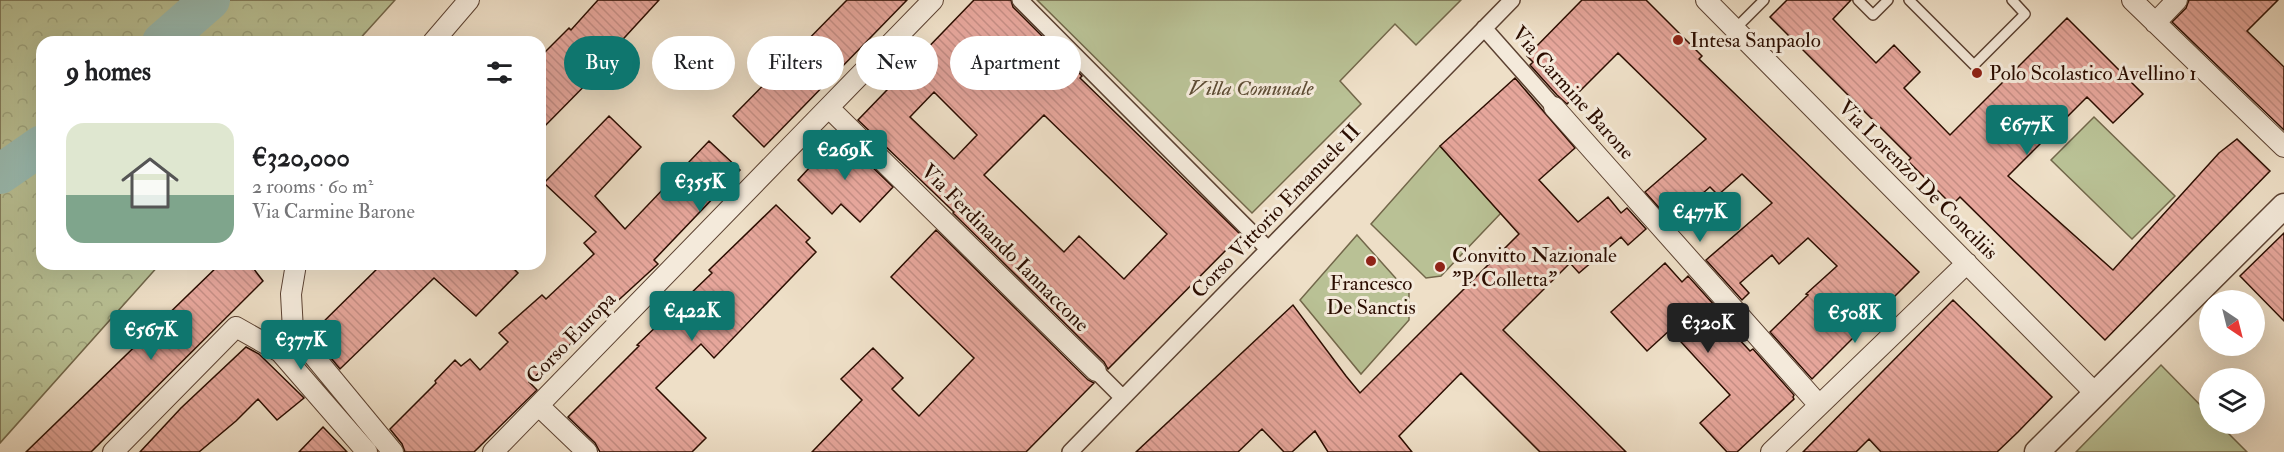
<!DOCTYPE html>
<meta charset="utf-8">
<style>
:root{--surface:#fff;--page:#f6f6f6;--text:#202124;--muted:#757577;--line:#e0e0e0;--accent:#0f766e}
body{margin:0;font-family:"IM FELL Double Pica",serif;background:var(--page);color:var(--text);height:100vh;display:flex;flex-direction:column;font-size:22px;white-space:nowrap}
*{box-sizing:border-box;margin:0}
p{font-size:20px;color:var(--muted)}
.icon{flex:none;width:33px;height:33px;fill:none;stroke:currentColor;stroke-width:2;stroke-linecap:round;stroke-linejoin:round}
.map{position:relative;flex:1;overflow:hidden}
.drawer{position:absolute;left:36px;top:36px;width:510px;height:234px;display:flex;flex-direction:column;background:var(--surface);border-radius:18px;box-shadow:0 6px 24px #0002}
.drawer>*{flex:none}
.banner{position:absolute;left:564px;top:36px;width:570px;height:54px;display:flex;gap:12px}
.needle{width:39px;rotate:145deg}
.tools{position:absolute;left:2199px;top:290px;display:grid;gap:12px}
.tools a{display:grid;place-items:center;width:66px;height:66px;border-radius:50%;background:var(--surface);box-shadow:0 6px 24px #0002;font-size:30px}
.price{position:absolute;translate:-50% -51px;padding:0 14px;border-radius:6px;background:var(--accent);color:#fff;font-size:20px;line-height:39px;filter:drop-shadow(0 2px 3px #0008)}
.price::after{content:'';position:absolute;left:50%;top:36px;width:18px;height:14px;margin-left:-9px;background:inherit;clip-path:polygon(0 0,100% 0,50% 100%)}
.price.current{background:#222;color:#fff}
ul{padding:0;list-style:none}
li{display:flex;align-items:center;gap:18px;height:150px;padding:0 30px}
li+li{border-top:2px solid var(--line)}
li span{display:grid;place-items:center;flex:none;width:168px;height:120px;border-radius:18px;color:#555}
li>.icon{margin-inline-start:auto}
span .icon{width:72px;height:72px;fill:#fffc;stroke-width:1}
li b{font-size:26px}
h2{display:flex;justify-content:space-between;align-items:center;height:72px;padding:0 30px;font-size:26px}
.chip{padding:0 21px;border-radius:27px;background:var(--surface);box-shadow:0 6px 24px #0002;font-size:21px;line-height:54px}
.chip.current{background:var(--accent);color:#fff}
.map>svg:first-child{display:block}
.forest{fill:url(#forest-crowns);stroke:#72674a;stroke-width:1.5}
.park{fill:#b9c195;stroke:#72674a;stroke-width:1.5}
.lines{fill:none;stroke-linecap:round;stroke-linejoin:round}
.river{stroke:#99bdb4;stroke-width:40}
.building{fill:url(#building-back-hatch);stroke:#2b0d00;stroke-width:1.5;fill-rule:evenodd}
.service-casing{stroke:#5c4232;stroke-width:12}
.pedestrian-casing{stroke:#5c4232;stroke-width:18}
.minor-casing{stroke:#5c4232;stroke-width:22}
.tertiary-casing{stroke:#5c4232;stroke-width:27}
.service{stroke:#f4eadb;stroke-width:9}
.pedestrian{stroke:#f4eadb;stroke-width:15}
.minor{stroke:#f4eadb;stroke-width:20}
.tertiary{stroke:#f4eadb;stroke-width:24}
.poi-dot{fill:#8f2418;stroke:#f4eadb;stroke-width:2}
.labels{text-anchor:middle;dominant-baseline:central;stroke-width:6;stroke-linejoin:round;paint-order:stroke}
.poi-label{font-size:21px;fill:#2b0d00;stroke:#f4eadb;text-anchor:start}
.park-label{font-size:21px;font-style:italic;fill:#5d4c34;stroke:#f4eadb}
.street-label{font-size:21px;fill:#2b0d00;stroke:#f4eadb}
</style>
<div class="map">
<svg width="2284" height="452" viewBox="0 0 2284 452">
<defs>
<pattern id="forest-crowns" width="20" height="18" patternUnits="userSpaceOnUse" patternTransform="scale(1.5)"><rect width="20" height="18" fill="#b9c195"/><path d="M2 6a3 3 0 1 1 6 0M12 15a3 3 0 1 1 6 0" fill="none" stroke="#9fa57f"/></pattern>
<pattern id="building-back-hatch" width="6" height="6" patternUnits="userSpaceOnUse" patternTransform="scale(1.5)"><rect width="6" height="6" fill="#e6a69b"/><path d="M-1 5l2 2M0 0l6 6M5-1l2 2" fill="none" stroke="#c58e84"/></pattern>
</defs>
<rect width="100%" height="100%" fill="#eedfc7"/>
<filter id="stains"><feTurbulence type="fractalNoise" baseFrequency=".00333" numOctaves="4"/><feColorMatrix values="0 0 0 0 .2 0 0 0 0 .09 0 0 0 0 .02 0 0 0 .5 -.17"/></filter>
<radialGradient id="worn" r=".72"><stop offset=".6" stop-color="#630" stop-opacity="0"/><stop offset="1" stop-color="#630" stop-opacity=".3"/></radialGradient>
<path class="forest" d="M0 0H395L357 42H42V264H160L0 443Z"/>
<path class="park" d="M1037 0H1461L1416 45 1395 24 1340 81 1361 104 1252 213Z
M2094 117 2175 196 2132 239 2051 160Z
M1440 146 1501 213 1441 276 1426 278 1371 224Z
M1357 235 1409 293V320L1361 374 1300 300Z
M2161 365 2209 414 2210 423H2218L2247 452H2076Z"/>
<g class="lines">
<path class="river" d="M162 42 210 0
M0 174 42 145"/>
</g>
<path class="building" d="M598 0H659L603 61 606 64 540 131V57L569 28 571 30Z
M847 0H907L764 147 733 116Z
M974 0H1011L1013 7 1082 76 1080 78 1241 235 1108 369 1104 362 953 213 954 212 858 120ZM934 92 977 135 954 159 910 117ZM1044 115 1167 234 1124 279 1079 236 1064 252 984 175Z
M1582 0H1646L1702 56 1699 59 1919 272 1812 379 1770 332 1808 295 1806 294 1837 266 1808 238 1779 264 1772 255 1740 283 1749 293 1742 300 1706 260 1772 203 1742 174 1718 195 1710 187 1671 221 1645 192 1706 139 1618 53 1567 104 1557 95 1530 65 1533 62 1527 56Z
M1787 0H1851L1833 19 1876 63 1894 45 1920 72 1904 88 1950 135 2067 18 2143 94 2113 123 2087 97 2008 176 2113 270 2219 153 2237 139 2270 171 2105 340 1960 197 1952 205 1908 161 1911 158 1770 17Z
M2189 0H2278L2247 31 2284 67V130L2172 22 2186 8Z
M1515 78 1575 148 1539 180 1578 222 1608 197 1621 213 1627 208 1646 229 1628 245 1621 237 1579 273 1570 263 1503 330 1626 452H1540L1461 373 1399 436 1412 452H1328L1315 431 1292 452H1284L1262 429 1238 452H1136L1293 305 1346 376 1360 393 1519 234 1440 146Z
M609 116 641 147 595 196 625 229 709 141 740 170 654 260 658 264 529 382 537 390 474 452H405L402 444 390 429 436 383 435 381 455 360 461 366 470 359 480 370 508 342 499 333 542 295 546 299 594 254 584 243 596 232 544 183Z
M842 138 893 187 860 222 841 204 832 214 798 180 835 140 838 142Z
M776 205 810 238 806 242 816 252 714 358 701 344 656 388 706 438 692 452H600L595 443 568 417 639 346 637 345 712 273 709 270Z
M936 230 1088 380 1094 383 1026 452H812L862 400 841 379 873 348 903 378 892 389 919 416 974 358 891 277Z
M2284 233V321L2240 276Z
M1665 263 1682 282 1688 276 1724 316 1720 319 1750 351 1753 349 1794 395 1793 397 1794 399 1737 452H1727L1700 423 1730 395 1670 330 1647 351 1611 312Z
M220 264H250L263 281 91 452H26Z
M382 264H509L518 273 476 316 434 278 340 369 311 334Z
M1953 300 2052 397 2018 432 1997 452H1881L1869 439 1856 452H1803Z
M246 347 259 354 304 398 277 420 258 399 236 421 199 452H140L181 408Z
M323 427 347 452H299Z"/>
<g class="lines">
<defs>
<path id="service" d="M1858 0 1873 15 1888 0
M1909 0 1974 65 2025 14 2012 0
M1735 29 1764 0"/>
<path id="pedestrian" d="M1020 0 1268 249
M1484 28 1554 107
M1096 371 1123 398
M1070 452 1512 0"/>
<path id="minor" d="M1706 0 2095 393
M2132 0 2284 147
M2155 23 2177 0
M433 42 469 0
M1554 107 1819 405
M829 108 1096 371
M296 264 291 294 293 331 393 452
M539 406 587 452
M113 452 236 327 280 352 367 452
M493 452 933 0
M1771 452 1967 263"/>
<path id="tertiary" d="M2037 452 2284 206"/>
</defs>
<use href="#service" class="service-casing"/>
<use href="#pedestrian" class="pedestrian-casing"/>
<use href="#minor" class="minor-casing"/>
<use href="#tertiary" class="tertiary-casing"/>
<use href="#service" class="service"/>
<use href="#pedestrian" class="pedestrian"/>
<use href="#minor" class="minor"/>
<use href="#tertiary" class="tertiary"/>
</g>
<g class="poi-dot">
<circle cx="1678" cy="40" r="6"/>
<circle cx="1977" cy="73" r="6"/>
<circle cx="1371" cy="261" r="6"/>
<circle cx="1440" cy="267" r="6"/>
</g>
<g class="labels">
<g class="poi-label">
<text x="1690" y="40">Intesa Sanpaolo</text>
<text x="1989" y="73">Polo Scolastico Avellino 1</text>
<text x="1452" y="255">Convitto Nazionale<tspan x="1452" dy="24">"P. Colletta"</tspan></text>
<text x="1371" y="283" text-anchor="middle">Francesco<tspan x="1371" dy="24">De Sanctis</tspan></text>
</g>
<g class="park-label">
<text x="1251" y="88">Villa Comunale</text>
</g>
<g class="street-label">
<text transform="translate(1573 93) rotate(48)">Via Carmine Barone</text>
<text transform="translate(1918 180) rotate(45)">Via Lorenzo De Conciliis</text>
<text transform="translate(1276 211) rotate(-46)">Corso Vittorio Emanuele II</text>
<text transform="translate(1005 248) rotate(45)">Via Ferdinando Iannaccone</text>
<text transform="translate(571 338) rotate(-46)">Corso Europa</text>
</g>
</g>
<rect width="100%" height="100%" filter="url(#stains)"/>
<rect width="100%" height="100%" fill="url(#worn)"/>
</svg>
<div class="tools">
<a><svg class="needle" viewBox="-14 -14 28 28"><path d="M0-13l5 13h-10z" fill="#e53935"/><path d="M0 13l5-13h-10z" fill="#757577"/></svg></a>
<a><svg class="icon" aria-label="layers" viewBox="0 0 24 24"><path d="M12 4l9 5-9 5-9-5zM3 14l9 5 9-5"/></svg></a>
</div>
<b class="price" style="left:2027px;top:156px">€677K</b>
<b class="price" style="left:845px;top:181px">€269K</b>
<b class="price" style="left:700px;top:213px">€355K</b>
<b class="price" style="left:1700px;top:243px">€477K</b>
<b class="price" style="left:692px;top:342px">€422K</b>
<b class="price" style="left:1855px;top:344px">€508K</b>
<b class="price current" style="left:1708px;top:354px">€320K</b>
<b class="price" style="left:151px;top:361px">€567K</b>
<b class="price" style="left:301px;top:371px">€377K</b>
<div class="banner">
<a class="chip current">Buy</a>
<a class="chip">Rent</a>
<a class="chip">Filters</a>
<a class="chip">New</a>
<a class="chip">Apartment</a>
</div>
<section class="drawer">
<h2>9 homes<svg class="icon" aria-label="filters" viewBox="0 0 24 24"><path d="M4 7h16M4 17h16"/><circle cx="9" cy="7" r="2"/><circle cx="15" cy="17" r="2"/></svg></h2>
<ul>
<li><span style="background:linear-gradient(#dfe7d0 60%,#7fa58c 0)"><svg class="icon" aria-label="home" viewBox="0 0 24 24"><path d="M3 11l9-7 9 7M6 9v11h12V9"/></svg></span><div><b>€320,000</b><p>2 rooms · 60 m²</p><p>Via Carmine Barone</p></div></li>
</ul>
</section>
</div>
